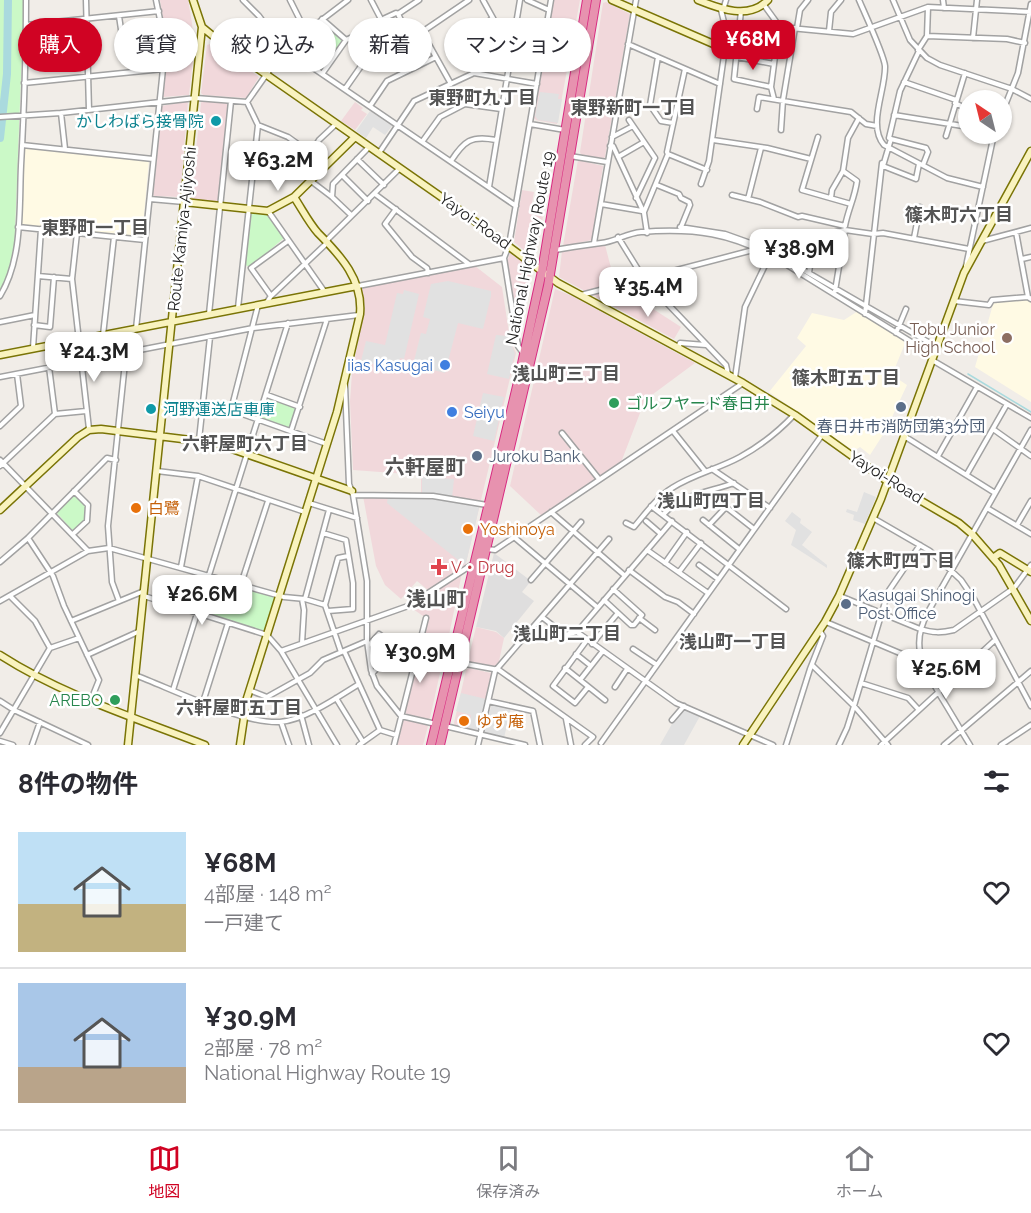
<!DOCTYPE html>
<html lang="ja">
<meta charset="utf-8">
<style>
:root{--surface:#fff;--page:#f2f2f3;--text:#2b2b33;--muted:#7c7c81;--line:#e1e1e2;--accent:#d00323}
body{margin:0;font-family:Raleway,"Noto Sans JP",sans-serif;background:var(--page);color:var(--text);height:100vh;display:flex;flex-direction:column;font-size:22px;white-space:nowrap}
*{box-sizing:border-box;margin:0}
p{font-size:20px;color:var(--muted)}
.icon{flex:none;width:33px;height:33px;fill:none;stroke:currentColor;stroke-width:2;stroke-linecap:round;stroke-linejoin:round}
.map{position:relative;height:745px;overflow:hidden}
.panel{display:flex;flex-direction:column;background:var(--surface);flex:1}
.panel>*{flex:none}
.hud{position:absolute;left:18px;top:18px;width:600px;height:54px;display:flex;gap:12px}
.needle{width:39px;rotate:325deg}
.tools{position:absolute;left:958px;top:90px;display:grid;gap:12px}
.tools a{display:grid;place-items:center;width:54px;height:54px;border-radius:50%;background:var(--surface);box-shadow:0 2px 4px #0004;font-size:30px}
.price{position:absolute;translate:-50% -51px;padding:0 14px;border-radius:12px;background:#fff;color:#222;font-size:20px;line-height:39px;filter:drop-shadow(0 2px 3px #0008)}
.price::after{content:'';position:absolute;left:50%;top:36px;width:18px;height:14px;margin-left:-9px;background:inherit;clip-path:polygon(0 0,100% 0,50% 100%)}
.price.on{background:var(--accent);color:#fff}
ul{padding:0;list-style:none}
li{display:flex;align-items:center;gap:18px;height:150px;padding:0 18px}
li+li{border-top:2px solid var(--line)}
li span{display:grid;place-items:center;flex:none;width:168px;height:120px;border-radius:0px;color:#555}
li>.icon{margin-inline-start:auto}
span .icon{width:72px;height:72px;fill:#fffc;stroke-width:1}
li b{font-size:26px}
h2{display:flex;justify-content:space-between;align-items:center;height:72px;padding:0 18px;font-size:26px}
.tag{padding:0 21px;border-radius:27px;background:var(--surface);box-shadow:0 2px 4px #0004;font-size:21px;line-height:54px}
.tag.on{background:var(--accent);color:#fff}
.tab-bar{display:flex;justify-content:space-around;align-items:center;height:84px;border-top:2px solid var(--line);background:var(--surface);font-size:16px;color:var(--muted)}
.tab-bar a{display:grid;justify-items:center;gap:3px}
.tab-bar .on{color:var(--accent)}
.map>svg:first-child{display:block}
.residential{fill:#dfdede}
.commercial{fill:#f1d8db}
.education{fill:#fffae4}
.park{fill:#cbf9c7}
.parking{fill:#e1e1e1}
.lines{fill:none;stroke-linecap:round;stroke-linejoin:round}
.stream{stroke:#aadade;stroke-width:1.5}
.river{stroke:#aadade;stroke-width:8}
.street-casing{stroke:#a2a2a2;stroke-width:7}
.secondary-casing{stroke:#7a7406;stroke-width:9}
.highway-casing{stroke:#d92b82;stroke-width:10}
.street{stroke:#fff;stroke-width:4}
.secondary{stroke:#f9f3bf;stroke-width:6}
.highway{stroke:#e792af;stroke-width:8}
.culture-dot{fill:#0f9aa8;stroke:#fff;stroke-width:2}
.education-dot{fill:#8d6e63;stroke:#fff;stroke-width:2}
.shop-dot{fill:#3f7fe0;stroke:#fff;stroke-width:2}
.leisure-dot{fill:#2e9e5b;stroke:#fff;stroke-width:2}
.service-dot{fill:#5c6f8a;stroke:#fff;stroke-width:2}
.food-dot{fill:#e8710a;stroke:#fff;stroke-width:2}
.health-dot{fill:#e0444e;stroke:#fff;stroke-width:2}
.labels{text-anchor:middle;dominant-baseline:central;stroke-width:5;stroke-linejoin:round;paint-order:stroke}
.culture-label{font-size:16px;fill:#0d838f;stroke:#fff;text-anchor:end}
.street-label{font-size:16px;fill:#212121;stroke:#fff}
.education-label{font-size:16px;fill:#785e54;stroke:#fff;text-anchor:end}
.shop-label{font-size:16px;fill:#366cbe;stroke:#fff;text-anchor:end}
.leisure-label{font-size:16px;fill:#27864d;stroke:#fff;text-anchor:start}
.service-label{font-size:16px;fill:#4e5e75;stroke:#fff;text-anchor:start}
.food-label{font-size:16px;fill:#c56008;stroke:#fff;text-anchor:start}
.health-label{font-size:16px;fill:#be3a42;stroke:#fff;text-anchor:start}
.neighbourhood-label{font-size:18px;font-weight:bold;fill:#545454;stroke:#fff}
.quarter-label{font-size:20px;font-weight:bold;fill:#545454;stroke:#fff}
</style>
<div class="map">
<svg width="1031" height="745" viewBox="0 0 1031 745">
<rect width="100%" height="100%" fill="#f1ede8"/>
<path class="residential" d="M494 553 531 581 522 592 534 601 504 638 496 631 476 627Z"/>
<path class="commercial" d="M160 0H188L192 23 194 51 189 95 163 97 166 37Z
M554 0H580L557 124 536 120 534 118Z
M606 2 630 14 605 157 604 158 581 155 580 152 603 3Z
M213 43 259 77 246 98 203 95 201 93 207 45Z
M188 101 180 197 154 196 153 194 162 106Z
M202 101 227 103 228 105 218 201 216 203 192 200 191 198 201 103Z
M355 102 363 108 361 110 367 114 355 130 341 121Z
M578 160 603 166 592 240 563 246Z
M522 190 534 192 531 209 544 211 537 250 526 252 514 242Z
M596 244 600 246 605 245 616 287 642 281 652 293 650 307 681 327 674 339 559 277 562 251Z
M510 253 530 267 531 273 526 305 513 307 506 264Z
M475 266 502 287 510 339 516 353 481 500 477 501 421 494V475L353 470 350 401 352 373 365 306 361 287Z
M555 289 572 296 695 363 645 400 620 465 542 516 510 486Z
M388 495 480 504 465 567 428 590 417 581 401 599 385 585 376 566 363 496Z
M462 573 445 654 443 656 420 651 426 618 410 607Z
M476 627 496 632 504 638 498 666 492 668 470 662 468 660Z
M419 656 441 662 442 664 430 718 427 720 404 713Z
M469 668 491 673 492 676 477 731 455 726 454 723 466 670Z
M402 719 426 724 428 726 423 745H396Z"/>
<path class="education" d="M25 147 149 160 142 236 141 237 22 225 20 224Z
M1026 298 1031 301V402L975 367 994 301Z
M858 311 906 341 892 375 907 385 886 430 870 455 860 447 854 451 769 392 806 346 797 338 812 313 844 320Z"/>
<path class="park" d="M0 0H24L14 256 10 273 0 293Z
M323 23 342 41 322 69 291 48V47Z
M252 213 267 215 284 238 250 267 245 265 250 214Z
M269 398 296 407 297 410 291 428 263 420 261 417Z
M73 495 87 506 86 520 73 531 56 512Z
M213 579 275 597 264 632 202 612 210 580Z"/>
<path class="parking" d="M540 92 559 94 558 99H562L558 123 538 120 535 116Z
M370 111 392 126 385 135 373 127 366 138 356 131Z
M448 281 491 291V296L483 329 458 323 445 373 413 365 421 333 426 334 430 319 423 317 431 284Z
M404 290 419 294 404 359 400 358 397 369 361 361 366 341 385 345 397 293 403 294Z
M496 335 508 336 515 353 509 379 487 374Z
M483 393 504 397 494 441 473 436Z
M422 477 454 479 452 498 422 494Z
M864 492 876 497 865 524 853 520 854 515 846 512 847 509 857 512Z
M388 496 431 498 480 504 474 530 466 522 461 527 472 538 466 563 463 564 387 503Z
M792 512 801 519 800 523 812 532 802 545 827 565V568L791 545 796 530 785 521Z
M461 693 486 699 477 731 468 729 471 715 456 711Z
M492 704 511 708 504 738 484 733 483 731Z
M684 709 700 716 684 745H660L673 722Z"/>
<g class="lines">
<path class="stream" d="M968 374 1031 412"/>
<path class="river" d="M0 138 7 74 8 0"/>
<defs>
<path id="street" d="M86 0 89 110
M243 0 259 16 281 46 516 206
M290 0 300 20 309 30
M483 0 505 40 513 41
M527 0 549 10
M859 0C865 14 884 55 885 66 886 90 867 125 884 145L947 178 983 187
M893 0 910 40 927 58 940 65 1012 89 1031 99
M943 0 944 8
M764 5 780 27 853 34 928 7 1031 12
M928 7 927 36 1007 39 1025 43
M723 10 726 0
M741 11 734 79 771 87
M119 16 123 43 163 39
M322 19 346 40
M383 19 396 13 398 14
M26 25 159 11
M797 28 800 10 808 0
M829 31 831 12 841 0
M740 36 777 41 771 87 774 99
M973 38 977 0
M628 44 720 84
M918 50 927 36
M919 51 900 91 889 138 891 139 883 166 916 179 919 164
M25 53 87 47
M658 57 650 105 661 121 673 123
M737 57 774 64
M685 69 667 152 668 154 707 170
M474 73 479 28 493 18
M322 74 346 40 383 23 371 0
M904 82 956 100
M24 83 163 69
M451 84 422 32 469 0
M345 89 366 59 411 40 398 14 419 0
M247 102 258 125
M955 103 969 110
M370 106 387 81 436 57
M757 109 759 97 851 112 866 124 877 126
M61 113 65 149
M1002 113 1018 73 1031 4
M894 115 969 127
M0 117 61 113 196 98 247 102 285 48 348 0
M629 120 655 158 636 198
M530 124 565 130
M781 130 783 100 795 28
M946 136 965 73
M612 137 633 126
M818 137 802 190 851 204
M891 139 926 148 928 152 923 165
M713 140 767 148 811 159
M422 142 440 117 465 104 501 109
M22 145 153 159
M610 146H613L644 213 647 233
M311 153 319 140 336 124
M379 153 414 101 474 73 537 84
M570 156 607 162
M618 157 644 142
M357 159 384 185
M451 161C464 141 471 135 496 140
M843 171 857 181C855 197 848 210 845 226
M342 175 368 201
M311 181 332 197 351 215
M701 184 709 161 727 34 721 10
M657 185 679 194 681 198 689 202 690 205 681 227
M489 187 520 0
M375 194 469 264
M732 195 760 202 798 217 802 216 845 226
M332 197 333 184 369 147
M831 198 832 190 843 171 848 138 859 118
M150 199 184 202
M748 199 761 148
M601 204 642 211
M396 209 385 224 412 257 427 268 428 273
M268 211 324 291
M644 212 668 154
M18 227 145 240
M680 227 725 234 767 249 937 347
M1016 232 1028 297 1031 299
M77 233 72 279 89 429
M618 237 644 279 726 365 728 374
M914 238 920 207
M327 240 400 168
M982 241 1031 228
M594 243 636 0
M768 249 845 230 873 234 883 233 969 249
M555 250C571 247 586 245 601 243 614 242 627 233 641 232 695 228 731 233 779 260L934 356
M1022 259 1031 257
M966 266 994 134
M809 273 814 237
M38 276 72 279
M358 286 504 258
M835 291 845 230
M581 295 757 249
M0 296C23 258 19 209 21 166 24 111 26 55 26 0
M271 296 251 268 288 241
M954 301 989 305 992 300 1028 297
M267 302 271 296 328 242
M238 308 258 125 288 137 326 164
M209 314 231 101
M865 314 882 163
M0 322 35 315
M34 325 50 327 54 277
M136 329 163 69V34L156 0
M896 333 906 309
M103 335 114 237
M678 347 680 343 706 345
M33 348 41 229
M523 353 518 346 504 258 509 245 551 0
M932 360 1031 418
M0 377 253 328 359 315
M735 378 745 307 770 255
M345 385 349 484 353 495 367 581V641L371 670 377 686 401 716 436 724
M267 395 300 407
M202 407 231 410 327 444
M231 410 258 305
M55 414 86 411
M0 426 21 406 17 374
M993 429 1031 456
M291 431 327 319
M673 431 705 471
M562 433 599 479
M904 436 995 493
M199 440 210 337
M938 456 977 387
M0 460 88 551
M0 466 55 414 49 367
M712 469 770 508
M157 471 198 476 305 512
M967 474 1007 404
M353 495 433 496 487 505
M309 503 357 518
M651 506 786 609
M987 508 1031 534
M551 512 624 575
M663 515C681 494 710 492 734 483
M873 518 930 551 961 580 974 599 1031 706
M703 520 739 549
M646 521 661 534
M626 523 634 527C646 513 657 497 672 488 694 474 718 469 740 457 760 446 778 432 794 415
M709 525 726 507 754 529
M1017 525 1031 501
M323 533 346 540 353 583V609L328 611
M73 534 87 521 88 505 74 491
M514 537 597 607
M28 538 53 576 64 606 99 680 91 700
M487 549 495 550 743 383
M647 550 708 593
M0 562 28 538 107 458 116 460
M665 563 687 532
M699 565 718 579
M181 567 198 476
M629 570 665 597 678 602 694 614
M679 572 701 543
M531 580 581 522
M241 584 268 501
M10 596 35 621 50 648
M144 596 267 635 281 651 337 745
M840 596 920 629C933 633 941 633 954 630L1014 588 1031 565
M302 599 304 610 302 643
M305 599 329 510
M604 600 631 625H634L642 615 613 589
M0 601 88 551 109 548 284 597 305 599 325 605 341 652
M119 601 112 582 108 526 126 353
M325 605 338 558 348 556
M542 617 565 635 577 632 676 703 773 745
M639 618 655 630
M71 621 144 591
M826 622 921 662
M577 632 672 521
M587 640 553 686 575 703 588 687
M592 644 618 613
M368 646 379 634 395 647 372 674
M633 649 657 665
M281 651 408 606 473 564
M344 651 380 730
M417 652 451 661
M576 654 591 666
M87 655 140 631
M460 663 499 670 593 737 585 745
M812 665 854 706 888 745
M565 668 605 700
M135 675C172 689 242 724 280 722 305 720 338 697 359 684
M580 680 602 652
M861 683 908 698 919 710
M615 687 627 669
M173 690 288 323
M249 690 267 697 310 673 323 660 367 641
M336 698 363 742
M0 701 14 710 88 745
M488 701 533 711 540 745
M203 702 228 623
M301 715 309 745
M566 719 571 745
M672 720 684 706
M281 722 289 745
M445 726 525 745
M380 730 396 735
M0 733 50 648 79 638
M0 741 13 745
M601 743 822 435
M32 745 40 722
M359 745 380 730
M394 745 426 618
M478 745 495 671 609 539
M786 745 810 669 823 636 820 631
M839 745 847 728 854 706 888 592 920 545
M881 745 995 640
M944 745 1031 671
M970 745C960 729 951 713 941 697 924 666 909 647 928 612L1031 430
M1001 745 1031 725"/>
<path id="secondary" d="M612 0 725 49
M698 0C720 9 749 20 768 0
M202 27 224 45 457 208 558 283 743 383 795 415 887 481 959 523 972 534 999 565 1031 621
M184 202 268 211 294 197 355 137
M0 355 357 286
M0 510 78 437 89 430 101 429 215 443 352 491
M993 558 1000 553 1031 572
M0 655C62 695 136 718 205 745
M128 745 202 27 193 0
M240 745 247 698 337 412 360 314C363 280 341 256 318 233 309 223 302 209 294 197
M743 745 825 622 839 596 881 499 964 273 1031 151"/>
<path id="highway" d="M431 745 518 382 542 271 587 0
M440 745 548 286 596 0"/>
</defs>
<use href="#street" class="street-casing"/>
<use href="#secondary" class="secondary-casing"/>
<use href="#highway" class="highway-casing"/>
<use href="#street" class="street"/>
<use href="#secondary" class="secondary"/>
<use href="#highway" class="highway"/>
</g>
<g class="culture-dot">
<circle cx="216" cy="121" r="6"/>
<circle cx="151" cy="409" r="6"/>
</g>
<circle class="education-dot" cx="1007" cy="338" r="6"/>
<g class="shop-dot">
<circle cx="445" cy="365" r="6"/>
<circle cx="452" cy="412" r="6"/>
</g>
<g class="leisure-dot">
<circle cx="614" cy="403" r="6"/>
<circle cx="115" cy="700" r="6"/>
</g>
<g class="service-dot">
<circle cx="901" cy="407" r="6"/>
<circle cx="477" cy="456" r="6"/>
<circle cx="846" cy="604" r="6"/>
</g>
<g class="food-dot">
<circle cx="136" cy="508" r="6"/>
<circle cx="468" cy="529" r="6"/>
<circle cx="464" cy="721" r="6"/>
</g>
<path class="health-dot" d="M436 558h6v6h6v6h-6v6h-6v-6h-6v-6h6z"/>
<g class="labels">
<g class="culture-label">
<text x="204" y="121">かしわばら接骨院</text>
<text x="163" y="409" text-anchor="start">河野運送店車庫</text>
</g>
<g class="street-label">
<text transform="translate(475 221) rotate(36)">Yayoi-Road</text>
<text transform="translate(182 229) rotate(-84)">Route Kamiya-Ajiyoshi</text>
<text transform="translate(530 248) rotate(-79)">National Highway Route 19</text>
<text transform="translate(886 477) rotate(32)">Yayoi-Road</text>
</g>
<g class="education-label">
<text x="995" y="329">Tobu Junior<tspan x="995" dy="18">High School</tspan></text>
</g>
<g class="shop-label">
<text x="433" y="365">iias Kasugai</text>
<text x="464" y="412" text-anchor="start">Seiyu</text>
</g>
<g class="leisure-label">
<text x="626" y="403">ゴルフヤード春日井</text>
<text x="103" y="700" text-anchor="end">AREBO</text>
</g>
<g class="service-label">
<text x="901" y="426" text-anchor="middle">春日井市消防団第3分団</text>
<text x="489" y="456">Juroku Bank</text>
<text x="858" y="595">Kasugai Shinogi<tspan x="858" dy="18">Post Office</tspan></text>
</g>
<g class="food-label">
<text x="148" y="508">白鷺</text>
<text x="480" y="529">Yoshinoya</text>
<text x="476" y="721">ゆず庵</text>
</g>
<g class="health-label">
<text x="451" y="567">V・Drug</text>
</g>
<g class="neighbourhood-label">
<text x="482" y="97">東野町九丁目</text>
<text x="633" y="107">東野新町一丁目</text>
<text x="959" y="214">篠木町六丁目</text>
<text x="95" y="227">東野町一丁目</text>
<text x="566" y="373">浅山町三丁目</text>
<text x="846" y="377">篠木町五丁目</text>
<text x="245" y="443">六軒屋町六丁目</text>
<text x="711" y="500">浅山町四丁目</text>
<text x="901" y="560">篠木町四丁目</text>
<text x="567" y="633">浅山町二丁目</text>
<text x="733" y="641">浅山町一丁目</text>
<text x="239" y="707">六軒屋町五丁目</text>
</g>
<g class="quarter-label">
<text x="425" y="467">六軒屋町</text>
<text x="436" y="599">浅山町</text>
</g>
</g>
</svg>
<div class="tools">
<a><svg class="needle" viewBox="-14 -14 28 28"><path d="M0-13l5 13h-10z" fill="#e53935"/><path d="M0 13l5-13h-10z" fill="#7c7c81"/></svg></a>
</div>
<b class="price on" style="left:753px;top:71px">¥68M</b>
<b class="price" style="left:278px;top:192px">¥63.2M</b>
<b class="price" style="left:799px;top:280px">¥38.9M</b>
<b class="price" style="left:648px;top:318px">¥35.4M</b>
<b class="price" style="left:94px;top:383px">¥24.3M</b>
<b class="price" style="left:202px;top:626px">¥26.6M</b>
<b class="price" style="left:420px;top:684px">¥30.9M</b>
<b class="price" style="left:946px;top:700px">¥25.6M</b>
<div class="hud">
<a class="tag on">購入</a>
<a class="tag">賃貸</a>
<a class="tag">絞り込み</a>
<a class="tag">新着</a>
<a class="tag">マンション</a>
</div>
</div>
<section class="panel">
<h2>8件の物件<svg class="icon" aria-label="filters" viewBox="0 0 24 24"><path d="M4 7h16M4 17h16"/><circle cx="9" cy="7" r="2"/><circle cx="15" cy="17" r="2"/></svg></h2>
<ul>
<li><span style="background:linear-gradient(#bfe0f5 60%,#c2b280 0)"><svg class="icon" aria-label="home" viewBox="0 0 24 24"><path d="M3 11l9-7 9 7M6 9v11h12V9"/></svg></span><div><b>¥68M</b><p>4部屋 · 148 m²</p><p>一戸建て</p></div><svg class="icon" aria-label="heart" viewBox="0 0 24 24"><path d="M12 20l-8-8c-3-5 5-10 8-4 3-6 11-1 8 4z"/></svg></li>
<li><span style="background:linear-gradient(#a9c7e8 70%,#b9a48a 0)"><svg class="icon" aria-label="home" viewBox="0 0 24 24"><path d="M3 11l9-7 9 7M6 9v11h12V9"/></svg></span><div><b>¥30.9M</b><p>2部屋 · 78 m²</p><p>National Highway Route 19</p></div><svg class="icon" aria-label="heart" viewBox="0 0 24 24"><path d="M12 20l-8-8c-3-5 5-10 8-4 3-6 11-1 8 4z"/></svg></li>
</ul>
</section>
<nav class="tab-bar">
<a class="on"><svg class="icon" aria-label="map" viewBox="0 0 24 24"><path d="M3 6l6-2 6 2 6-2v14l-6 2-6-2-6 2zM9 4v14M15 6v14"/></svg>地図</a>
<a><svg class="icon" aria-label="saved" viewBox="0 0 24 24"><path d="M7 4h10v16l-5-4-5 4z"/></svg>保存済み</a>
<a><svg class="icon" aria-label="home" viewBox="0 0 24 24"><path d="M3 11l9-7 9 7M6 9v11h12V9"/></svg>ホーム</a>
</nav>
